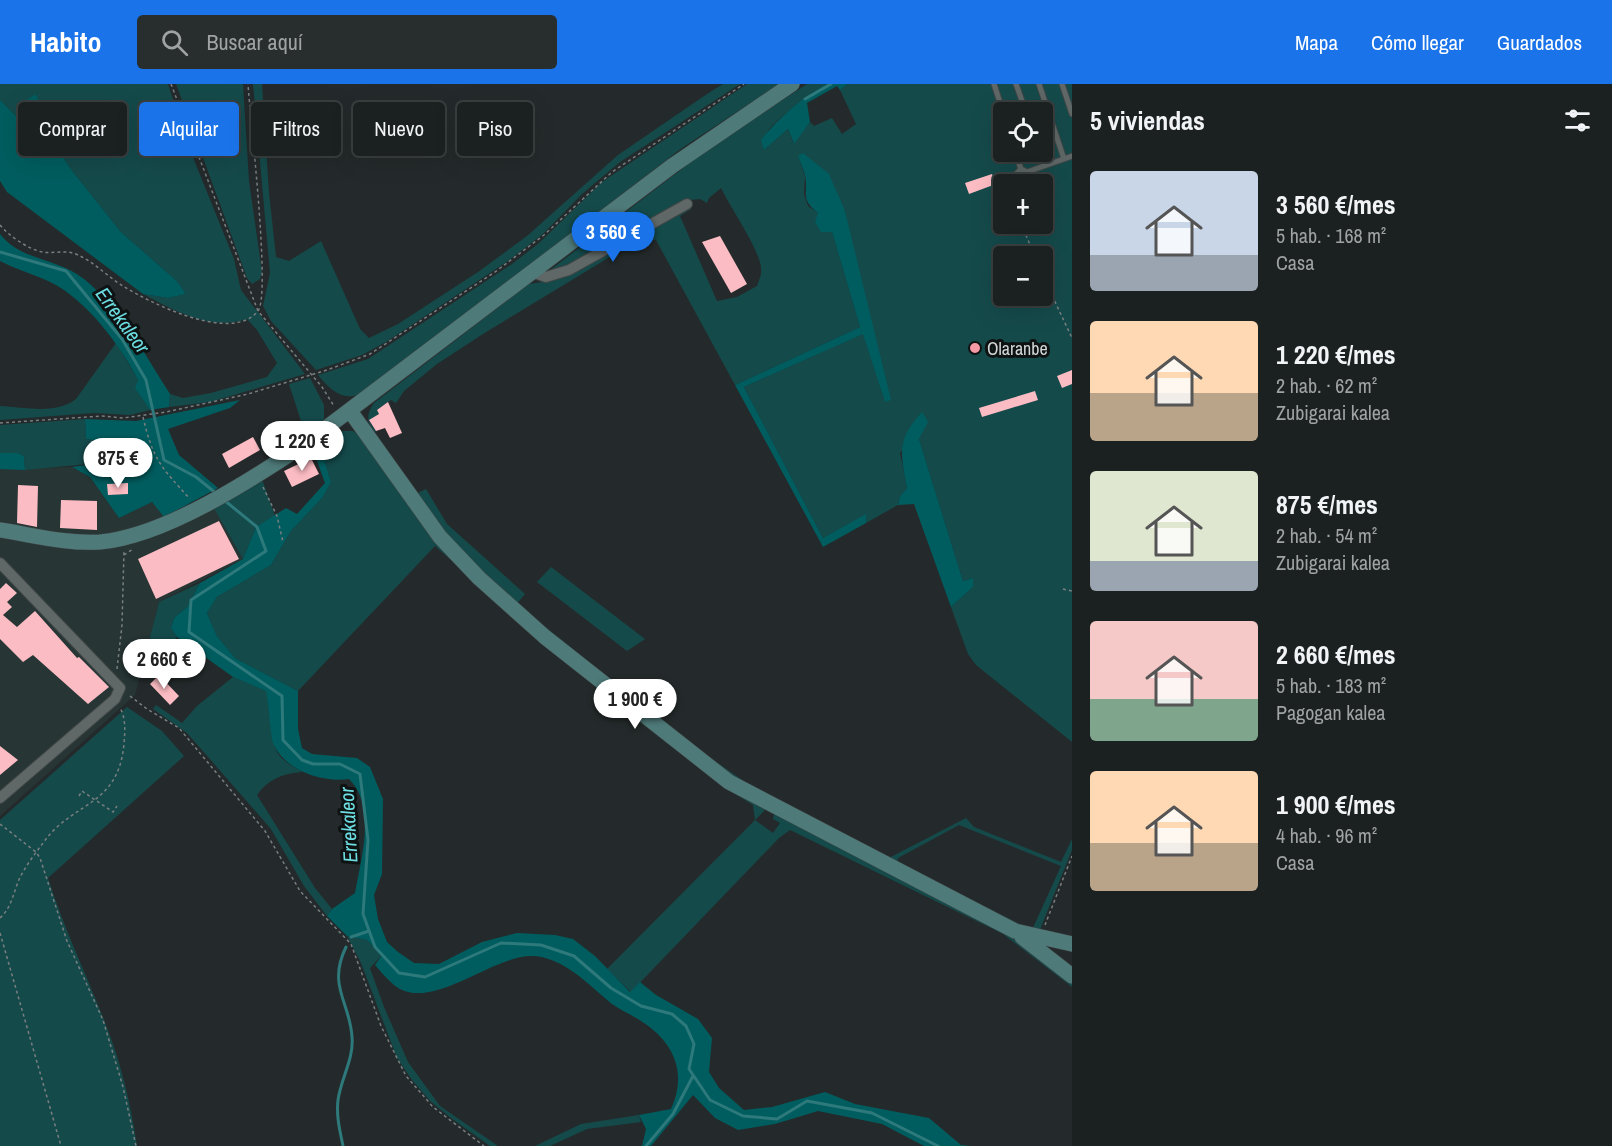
<!DOCTYPE html>
<html lang="es">
<meta charset="utf-8">
<style>
:root{--surface:#1b2020;--page:#282d2d;--text:#f1f3f6;--muted:#a0a3a5;--line:#393e3e;--accent:#1a73e8}
body{margin:0;font-family:"Archivo Narrow",sans-serif;background:var(--page);color:var(--text);height:100vh;display:flex;flex-direction:column;font-size:22px;white-space:nowrap}
*{box-sizing:border-box;margin:0}
p{font-size:20px;color:var(--muted)}
.icon{flex:none;width:33px;height:33px;fill:none;stroke:currentColor;stroke-width:2;stroke-linecap:round;stroke-linejoin:round}
.map{position:relative;flex:1;overflow:hidden}
.panel{display:flex;flex-direction:column;background:var(--surface);width:540px}
.panel>*{flex:none}
.guide{position:absolute;left:18px;top:18px;width:570px;height:54px;display:flex;gap:12px}
.buttons{position:absolute;left:993px;top:18px;display:grid;gap:12px}
.buttons a{display:grid;place-items:center;width:60px;height:60px;border-radius:6px;background:var(--surface);box-shadow:0 6px 24px #0002,0 0 0 2px var(--line);font-size:30px}
.price{position:absolute;translate:-50% -51px;padding:0 14px;border-radius:21px;background:#fff;color:#222;font-size:20px;line-height:39px;filter:drop-shadow(0 2px 3px #0008)}
.price::after{content:'';position:absolute;left:50%;top:36px;width:18px;height:14px;margin-left:-9px;background:inherit;clip-path:polygon(0 0,100% 0,50% 100%)}
.price.active{background:var(--accent);color:#fff}
ul{padding:0;list-style:none}
li{display:flex;align-items:center;gap:18px;height:150px;padding:0 18px}
li span{display:grid;place-items:center;flex:none;width:168px;height:120px;border-radius:6px;color:#555}
li>.icon{margin-inline-start:auto}
span .icon{width:72px;height:72px;fill:#fffc;stroke-width:1}
li b{font-size:26px}
h2{display:flex;justify-content:space-between;align-items:center;height:72px;padding:0 18px;font-size:26px}
.pill{padding:0 21px;border-radius:6px;background:var(--surface);box-shadow:0 6px 24px #0002,0 0 0 2px var(--line);font-size:21px;line-height:54px}
.pill.active{background:var(--accent);color:#fff}
header{display:flex;align-items:center;gap:36px;box-sizing:border-box;height:84px;padding:0 30px;background:var(--accent);color:#fff}
header strong{font-size:28px}
nav{display:flex;gap:33px;margin-inline-start:auto;font-size:21px}
.search{width:420px;height:54px;background:var(--page);display:flex;align-items:center;gap:15px;box-sizing:border-box;padding:0 21px;border-radius:6px;color:var(--muted);font-size:22px}
main{display:flex;flex:1;min-height:0}
.map>svg:first-child{display:block}
.built{fill:#273535}
.green{fill:#154a4b;fill-rule:evenodd}
.forest{fill:#005d5f}
.lines{fill:none;stroke-linecap:round;stroke-linejoin:round}
.stream{stroke:#2d797b;stroke-width:3}
.building{fill:#fcbcc3}
.lane-casing{stroke:#404646;stroke-width:7}
.street-casing{stroke:#404646;stroke-width:12}
.secondary-casing{stroke:#404646;stroke-width:16}
.path{stroke:#797f80;stroke-width:1.5;stroke-dasharray:3 3;stroke-linecap:butt}
.lane{stroke:#5f6767;stroke-width:5}
.street{stroke:#5f6767;stroke-width:10}
.secondary{stroke:#4f7a7a;stroke-width:15}
.poi-dot{fill:#f49aa5;stroke:#0f1212;stroke-width:2}
.labels{text-anchor:middle;dominant-baseline:central;stroke-width:6;stroke-linejoin:round;paint-order:stroke}
.poi-label{font-size:18px;fill:#d2d7d7;stroke:#0f1212;text-anchor:start}
.water-label{font-size:20px;font-style:italic;fill:#6cdee1;stroke:#0f1212}
</style>
<header>
<strong>Habito</strong>
<div class="search"><svg class="icon" aria-label="search" viewBox="0 0 24 24"><circle cx="10" cy="10" r="6"/><path d="M15 15l6 6"/></svg>Buscar aquí</div>
<nav><a>Mapa</a><a>Cómo llegar</a><a>Guardados</a></nav>
</header>
<main>
<div class="map">
<svg width="1072" height="1062" viewBox="0 0 1072 1062">
<rect width="100%" height="100%" fill="#242a2b"/>
<path class="built" d="M72 383 90 393 119 434 152 418 164 432 207 412 243 475 159 518 135 611 0 732V385Z"/>
<path class="green" d="M0 0H168L190 66 234 175 241 206 305 290 210 318 169 323 170 310 183 314 211 309 267 293 277 279 257 246 247 235C210 247 175 227 143 210L168 214 186 210 177 197 121 148 74 89 59 68 36 10 16 32 0 16Z
M176 0H243L249 97 262 188 260 195 252 200 247 194Z
M253 0H262L269 109 276 173 289 177 321 157 360 245 369 254 398 240 478 188 527 152 618 71 707 10 723 0H740L620 78 582 110 543 150 508 177 386 258 362 271 316 286 271 237 263 222 270 189Z
M747 0H779L682 64 364 308C344 319 331 307 318 291L368 275 512 180 538 160 602 98Z
M807 0H827C812 9 778 33 768 47 765 52 765 61 764 66L788 45 793 59 810 38 814 42 832 34 842 50 856 40 840 6 848 0H1072V658L976 581 968 570 951 523 973 503V494L963 497 919 355 927 338 900 369 907 404 900 412 898 421 866 439V431L823 454 744 303 864 249 885 318 845 127 798 72 805 92 804 110 808 122 818 129 832 148 860 243 735 301 656 156 644 155 608 174 483 250 437 280 404 307 396 319 391 316 377 326 379 330 369 337 376 347 373 349C367 337 366 331 374 319L529 200 555 196 574 188 687 124 691 125 680 132 717 217 737 213 757 202C759 196 762 191 761 184 760 166 730 123 721 104L709 114 707 119 700 115 690 116 575 182 545 190 713 61ZM1004 28H1042V68H1004ZM1004 100H1042V140H1004ZM1004 172H1042V212H1004Z
M116 259 138 296 136 305 150 326 130 331 94 329 0 336V322C24 323 56 331 76 315Z
M310 294 324 321V335L317 343 284 362 301 337 289 300Z
M85 335 86 355 106 358 114 362 109 378 25 386 24 372 18 369H0V341Z
M341 347H353L364 355 428 442 727 702 765 726 755 736 773 749 780 739 773 735 774 730 1012 851 1072 899V903L1003 850 790 746 779 754 631 908 607 885 755 736 753 721 722 702 562 575 435 462 298 607 235 574 217 552 207 529 217 513 271 481 291 447 323 413 331 398 322 368 344 354Z
M262 395 275 432 256 443 243 475 212 421Z
M426 405 447 440 525 510 515 522 456 464 416 410Z
M551 483 645 555 627 567 537 498Z
M200 499 187 523 174 534 171 544 177 553 152 581 141 588 159 518Z
M538 537 694 662 745 698 889 774 966 734 974 743 1061 778 1072 755V766L1039 848 1036 850 985 829 746 704 702 673 541 544 536 540ZM959 741 1061 782 1032 846 897 779 898 774Z
M233 593 267 607C271 627 268 654 279 671 284 678 295 683 302 688 283 689 267 696 257 711L315 804 332 825 327 832 304 802 271 745 187 649 153 625 156 621 182 639 197 622Z
M127 623 162 647 184 672 48 794C64 845 87 892 106 941 121 979 131 1021 137 1062H0V736Z
M347 852 367 856 382 871 370 884 384 923 408 978 440 1022 498 1062H490L451 1034 430 1017 412 996 397 974 361 879Z
M639 1031 641 1038 587 1045 550 1062H535L581 1040Z"/>
<path class="forest" d="M827 0H848L840 6 837 2 807 19 810 38 794 60 788 45 764 66 761 56C777 35 804 12 827 0Z
M36 10 59 68 74 89 121 148 177 197 186 210 168 214 143 210 7 108 0 97V16L16 32 21 19Z
M803 69 829 90 845 127 891 316 885 318 863 250 744 303 823 454 866 430V439L823 463 735 301 860 243 832 148H821L815 138 818 129C799 114 809 109 805 91 803 84 800 78 798 72Z
M0 150C21 177 58 174 84 195 121 225 145 271 170 310L169 323 150 326 135 304 138 296C120 262 96 229 64 206 46 193 20 188 0 177Z
M240 316 230 324 168 345 179 371 218 404 164 433 152 418 119 434 90 393 72 383 109 378 114 363 106 358 86 355 85 335 136 337Z
M922 328 928 338 919 355 963 497 973 494V503L951 523 914 420 898 421 900 412 907 404C900 369 897 355 922 328Z
M341 347 345 354 322 368 331 398 323 413 291 447 271 481 217 513 207 529 217 552 235 574 298 607V645L302 664 312 670 357 674 370 683 383 715 382 790 374 811 378 835 387 858 398 868 414 879 439 880 482 858 517 849 555 851 573 855 595 872 630 908 640 898 656 911 698 935 712 954 709 988 719 1004 744 1026 772 1023 825 1008 855 1020 929 1034 961 1061 971 1062H924L882 1040 818 1027 775 1040 738 1046 715 1034 693 1011 651 1062H642L646 1045 639 1031 671 1025C687 990 675 960 644 939 634 932 622 927 612 920 590 902 563 872 531 872 491 872 429 930 394 901 387 895 381 888 375 881L382 871 367 856 347 852 327 832 332 825 355 809C361 774 377 723 349 695 322 699 284 686 273 659 270 649 269 620 266 607L233 593 177 553 171 544 174 534 187 523 200 499 243 475 256 443 286 424 297 430 325 399 313 366 330 350Z
M0 369H18L24 372 25 386 0 385Z"/>
<g class="lines">
<path class="stream" d="M805 15 831 0
M0 168 66 187 122 255 146 296 164 376 196 393 217 410
M224 416 257 443 266 467 191 516 189 548 282 612 283 656 302 676 313 680H340L360 690 368 756 363 830 375 863 399 889 425 893 501 859 541 861 574 872 611 904 641 922 672 930 686 942 694 960 689 985 710 1016 743 1032 777 1035 807 1017 872 1029 938 1062
M351 853 369 847
M343 1062C340 1047 336 1032 338 1016 341 994 354 975 352 953 350 918 327 902 346 863
M646 1062 673 1030 693 992"/>
</g>
<path class="building" d="M992 90 996 100 969 110 965 99Z
M720 152 747 200 731 209 702 158Z
M1072 286V300L1062 304 1057 292Z
M1035 307 1038 316 982 333 979 324Z
M388 318 402 349 390 354 385 344 376 347 369 336 379 330 377 326Z
M253 353 260 366 229 384 222 370Z
M311 374 319 390 292 403 284 387Z
M128 399V410L108 411 107 400Z
M18 401 38 402 37 443 17 439Z
M61 416 97 417V446L60 444Z
M219 437 239 475 156 515 138 475Z
M6 499 17 509 7 518 12 523 3 531 17 543 35 527 77 574 79 573 109 603 88 620 33 571 23 578 0 555V505Z
M159 591 179 612 170 621 150 600Z
M0 662 18 676 0 691Z"/>
<g class="lines">
<defs>
<path id="lane" d="M994 0 1004 31
M1016 0 1026 28
M1039 0 1064 75
M1062 0 1072 30
M1015 68 1021 85 1027 88 1072 72
M1039 68 1044 82
M1006 100 1021 85"/>
<path id="street" d="M532 188 546 193 569 186 687 120
M0 479 120 604 115 615 0 714"/>
<path id="secondary" d="M350 327 440 453 479 494 545 553 729 698 1015 847 1072 860
M0 446C33 451 66 460 100 458 165 452 251 396 305 360L672 82 792 0
M1022 853 1072 892"/>
</defs>
<use href="#lane" class="lane-casing"/>
<use href="#street" class="street-casing"/>
<use href="#secondary" class="secondary-casing"/>
<path class="path" d="M171 0 258 227 322 303 334 322
M1021 140 1035 172
M0 141C9 152 28 165 42 168 54 170 66 165 78 171 94 178 108 193 123 202 150 219 232 260 258 227 271 210 250 33 248 0
M1042 190 1072 254
M143 333C153 376 161 383 190 415
M0 339 102 332 123 334 166 328 248 310 327 286 370 270 495 188 544 151 612 88 744 0
M263 403 277 432 283 458
M124 471 133 465
M1063 505 1072 507
M117 585 122 541 124 467
M130 612 147 625 179 644 265 747 300 807 351 860 381 942 406 992 433 1023 484 1062
M79 712 82 707 113 728 117 722
M0 740 36 768 40 774 67 857 103 936 123 1003 136 1062
M0 834C11 824 13 811 18 798 24 784 34 771 43 759 72 717 118 724 124 660 125 648 126 634 120 624
M1045 841 1072 772
M0 849 61 1062"/>
<use href="#lane" class="lane"/>
<use href="#street" class="street"/>
<use href="#secondary" class="secondary"/>
</g>
<circle class="poi-dot" cx="975" cy="264" r="6"/>
<g class="labels">
<g class="poi-label">
<text x="987" y="264">Olaranbe</text>
</g>
<g class="water-label">
<text transform="translate(123 236) rotate(54)">Errekaleor</text>
<text transform="translate(348 741) rotate(-93)">Errekaleor</text>
</g>
</g>
</svg>
<div class="buttons">
<a><svg class="icon" aria-label="locate" viewBox="0 0 24 24"><circle cx="12" cy="12" r="6"/><path d="M12 2v4M12 18v4M2 12h4M18 12h4"/></svg></a>
<a>+</a>
<a>−</a>
</div>
<b class="price active" style="left:613px;top:179px">3 560 €</b>
<b class="price" style="left:302px;top:388px">1 220 €</b>
<b class="price" style="left:118px;top:405px">875 €</b>
<b class="price" style="left:164px;top:606px">2 660 €</b>
<b class="price" style="left:635px;top:646px">1 900 €</b>
<div class="guide">
<a class="pill">Comprar</a>
<a class="pill active">Alquilar</a>
<a class="pill">Filtros</a>
<a class="pill">Nuevo</a>
<a class="pill">Piso</a>
</div>
</div>
<section class="panel">
<h2>5 viviendas<svg class="icon" aria-label="filters" viewBox="0 0 24 24"><path d="M4 7h16M4 17h16"/><circle cx="9" cy="7" r="2"/><circle cx="15" cy="17" r="2"/></svg></h2>
<ul>
<li><span style="background:linear-gradient(#c9d6e8 70%,#9aa5b1 0)"><svg class="icon" aria-label="home" viewBox="0 0 24 24"><path d="M3 11l9-7 9 7M6 9v11h12V9"/></svg></span><div><b>3 560 €/mes</b><p>5 hab. · 168 m²</p><p>Casa</p></div></li>
<li><span style="background:linear-gradient(#ffd9b3 60%,#b9a48a 0)"><svg class="icon" aria-label="home" viewBox="0 0 24 24"><path d="M3 11l9-7 9 7M6 9v11h12V9"/></svg></span><div><b>1 220 €/mes</b><p>2 hab. · 62 m²</p><p>Zubigarai kalea</p></div></li>
<li><span style="background:linear-gradient(#dfe7d0 75%,#9aa5b1 0)"><svg class="icon" aria-label="home" viewBox="0 0 24 24"><path d="M3 11l9-7 9 7M6 9v11h12V9"/></svg></span><div><b>875 €/mes</b><p>2 hab. · 54 m²</p><p>Zubigarai kalea</p></div></li>
<li><span style="background:linear-gradient(#f6c9c9 65%,#7fa58c 0)"><svg class="icon" aria-label="home" viewBox="0 0 24 24"><path d="M3 11l9-7 9 7M6 9v11h12V9"/></svg></span><div><b>2 660 €/mes</b><p>5 hab. · 183 m²</p><p>Pagogan kalea</p></div></li>
<li><span style="background:linear-gradient(#ffd9b3 60%,#b9a48a 0)"><svg class="icon" aria-label="home" viewBox="0 0 24 24"><path d="M3 11l9-7 9 7M6 9v11h12V9"/></svg></span><div><b>1 900 €/mes</b><p>4 hab. · 96 m²</p><p>Casa</p></div></li>
</ul>
</section>
</main>
